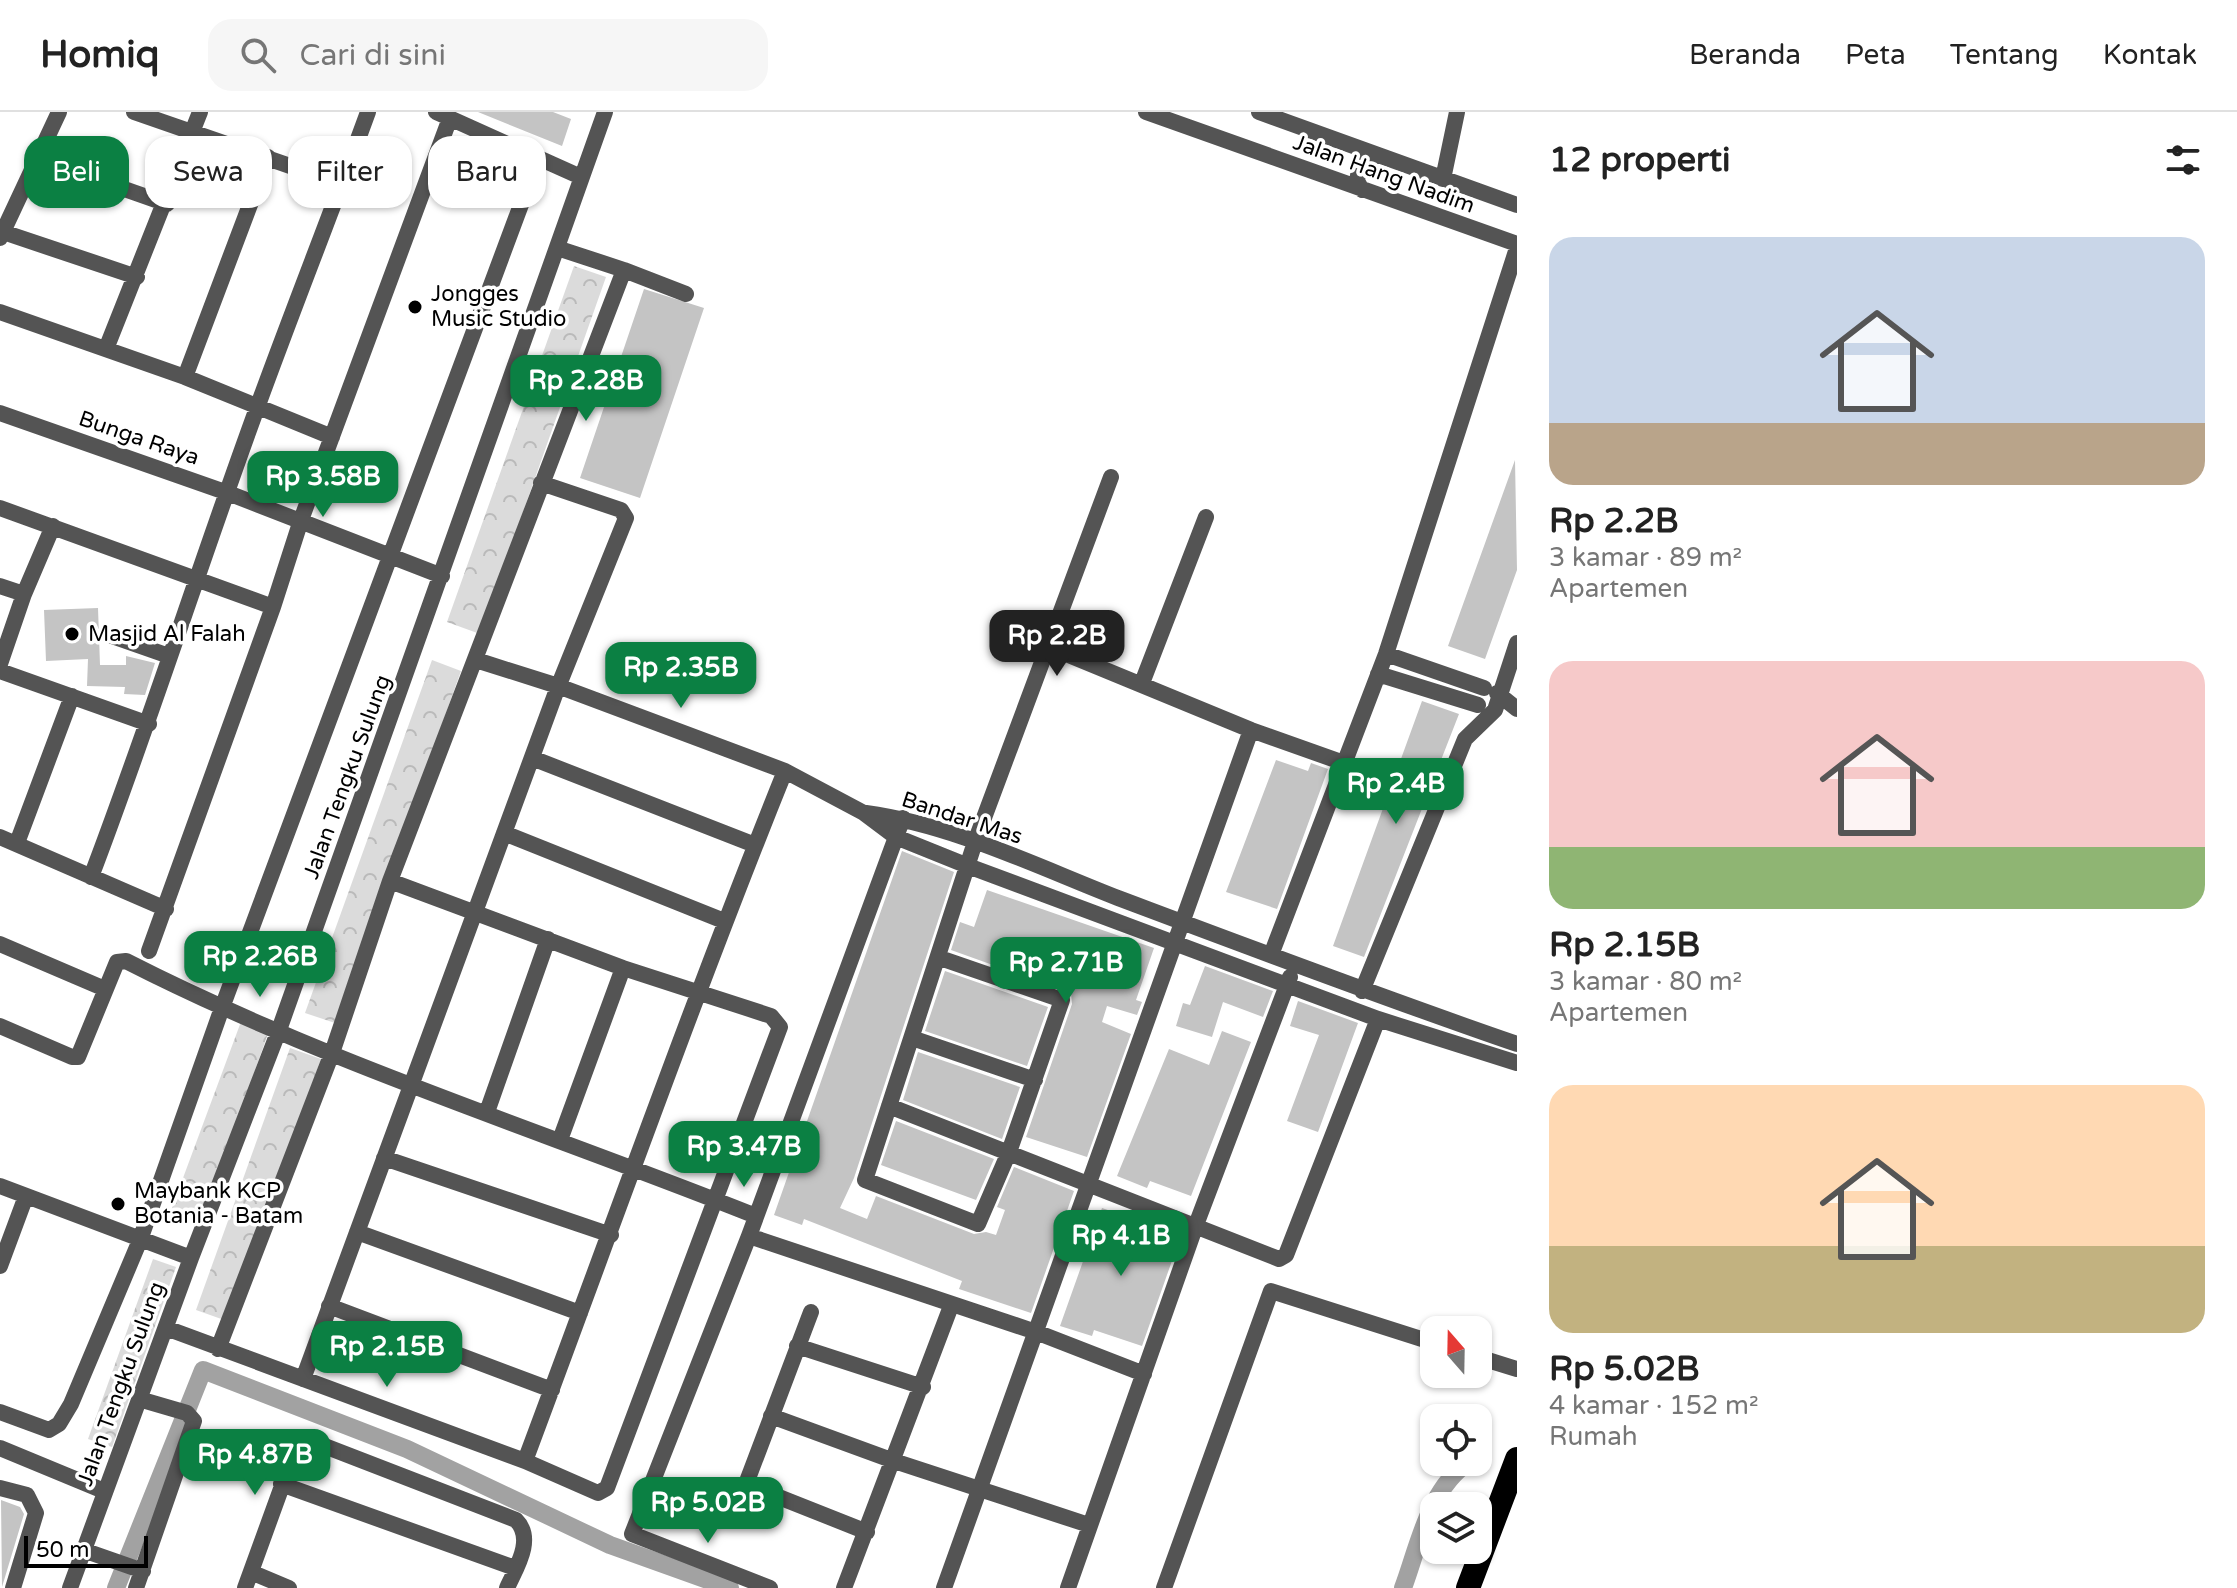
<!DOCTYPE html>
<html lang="id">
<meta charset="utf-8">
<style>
:root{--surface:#fff;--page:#f6f6f6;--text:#222;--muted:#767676;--line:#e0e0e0;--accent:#0b8043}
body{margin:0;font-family:"Varela Round",sans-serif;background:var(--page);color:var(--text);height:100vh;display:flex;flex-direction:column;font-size:30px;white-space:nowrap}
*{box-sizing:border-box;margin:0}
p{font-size:26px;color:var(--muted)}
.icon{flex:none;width:44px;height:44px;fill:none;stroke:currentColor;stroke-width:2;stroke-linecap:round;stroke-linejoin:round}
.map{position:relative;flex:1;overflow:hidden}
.details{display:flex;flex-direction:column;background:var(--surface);width:720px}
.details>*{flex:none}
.hud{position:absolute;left:24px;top:24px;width:760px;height:72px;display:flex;gap:16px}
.needle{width:52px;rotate:340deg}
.buttons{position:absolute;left:1420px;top:1204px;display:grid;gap:16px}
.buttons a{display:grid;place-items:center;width:72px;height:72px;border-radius:16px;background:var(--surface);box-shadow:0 2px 6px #0004;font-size:40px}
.scale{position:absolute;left:24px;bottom:20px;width:124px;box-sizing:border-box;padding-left:8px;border:4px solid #000;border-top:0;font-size:22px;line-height:28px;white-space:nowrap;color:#000;-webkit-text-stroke:6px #fff;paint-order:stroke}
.price{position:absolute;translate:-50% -68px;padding:0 18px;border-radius:16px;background:var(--accent);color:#fff;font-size:26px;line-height:52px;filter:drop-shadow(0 2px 4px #0008)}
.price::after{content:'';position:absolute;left:50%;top:48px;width:24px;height:18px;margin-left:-12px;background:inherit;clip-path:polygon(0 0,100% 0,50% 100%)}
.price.selected{background:#222;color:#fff}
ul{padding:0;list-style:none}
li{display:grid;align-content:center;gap:16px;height:424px;padding:0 32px}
li span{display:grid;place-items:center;height:248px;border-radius:24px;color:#555}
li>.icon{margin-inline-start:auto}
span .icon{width:144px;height:144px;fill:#fffc;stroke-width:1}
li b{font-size:34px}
h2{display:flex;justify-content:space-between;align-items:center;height:96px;padding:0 32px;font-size:34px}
.chip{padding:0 28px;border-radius:24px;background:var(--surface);box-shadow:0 2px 6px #0004;font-size:28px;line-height:72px}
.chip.selected{background:var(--accent);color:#fff}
header{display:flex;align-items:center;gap:48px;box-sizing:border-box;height:112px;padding:0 40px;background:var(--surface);border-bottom:2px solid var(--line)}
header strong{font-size:38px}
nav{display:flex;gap:44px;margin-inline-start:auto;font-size:28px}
.search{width:560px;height:72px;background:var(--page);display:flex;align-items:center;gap:20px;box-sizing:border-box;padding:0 28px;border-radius:24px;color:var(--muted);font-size:30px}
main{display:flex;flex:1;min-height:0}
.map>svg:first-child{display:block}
.forest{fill:url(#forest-crowns)}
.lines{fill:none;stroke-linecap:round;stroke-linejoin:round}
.canal{stroke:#a2a2a2;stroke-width:18}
.building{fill:#c4c4c4}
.minor{stroke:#545454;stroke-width:16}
.highway{stroke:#000;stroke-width:24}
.poi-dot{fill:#000;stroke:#fff;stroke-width:3}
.labels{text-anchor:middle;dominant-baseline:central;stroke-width:7;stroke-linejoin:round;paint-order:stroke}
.street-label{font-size:22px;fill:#000;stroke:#fff}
.poi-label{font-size:22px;fill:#000;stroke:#fff;text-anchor:start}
</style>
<header>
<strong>Homiq</strong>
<div class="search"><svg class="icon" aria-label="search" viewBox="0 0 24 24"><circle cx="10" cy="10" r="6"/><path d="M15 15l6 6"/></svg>Cari di sini</div>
<nav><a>Beranda</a><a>Peta</a><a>Tentang</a><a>Kontak</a></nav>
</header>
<main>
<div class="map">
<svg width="1517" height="1476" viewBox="0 0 1517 1476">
<defs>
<pattern id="forest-crowns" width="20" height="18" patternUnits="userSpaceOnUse" patternTransform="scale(2)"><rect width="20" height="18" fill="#dbdbdb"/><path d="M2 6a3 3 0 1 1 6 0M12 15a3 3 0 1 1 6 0" fill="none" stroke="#bababa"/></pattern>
</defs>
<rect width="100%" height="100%" fill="#fff"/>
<path class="forest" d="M574 154 606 165 480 522 447 510Z
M432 548 461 559 335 911 305 901Z
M242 907 270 916 200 1113 170 1101Z
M290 936 321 947 227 1209 196 1198Z
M153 1147 176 1155 112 1335 88 1327Z"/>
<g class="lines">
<path class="canal" d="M116 1476 203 1258 407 1337 610 1433 730 1476
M1403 1476C1419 1433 1429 1376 1469 1350"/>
</g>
<path class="building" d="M478 0H553L571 7 562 34Z
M644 177 704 196 640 386 580 366Z
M1515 348 1517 458 1485 547 1448 534Z
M98 496 100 553H126V544L155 551 145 583 124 582 125 575 87 574 88 547 46 549 44 498Z
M1422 589 1459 602 1364 845 1333 834Z
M1276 648 1308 659 1311 651 1328 657 1277 797 1226 780Z
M902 739 954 760 854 1066 840 1096 867 1107 876 1084 974 1122 986 1120 996 1123 1005 1098 997 1095 1014 1055 1074 1079 1031 1201 959 1177 962 1169 804 1107 802 1113 774 1103Z
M987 778 1154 836 1136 888 1142 890 1137 903 1107 894 1102 910 1131 922 1087 1045 1026 1025 1072 892 1071 881 951 838 960 810 974 815Z
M1205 854 1273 879 1263 905 1223 890 1212 925 1176 914 1183 891 1190 893Z
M945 859 1048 895 1027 954 925 919Z
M1298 889 1358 911 1318 1020 1287 1009 1319 923 1290 914Z
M1222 919 1251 930 1191 1084 1150 1069 1147 1076 1117 1064 1169 937 1209 953Z
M918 940 1020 975 1002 1027 903 988Z
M896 1009 994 1047 976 1088 881 1053Z
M1102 1096 1181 1123 1142 1234 1094 1218 1092 1224 1060 1214Z
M1 1388 20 1395 24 1402 2 1475Z"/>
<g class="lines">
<path class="minor" d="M134 0 342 72
M436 0 581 65
M1146 0 1517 132
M1259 0 1517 93
M36 46 167 92
M1443 67 1457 0
M1362 78 1357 69 1360 53 1370 44H1380
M3 120 137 165
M0 126 59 0
M624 158 686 182
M0 200 185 265 332 325
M106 237 200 0
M185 265 268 45
M0 301 228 381 442 464
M0 396 273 495
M0 474 24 482
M109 523 169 544
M1047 534 1251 618 1344 651
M1386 542 1484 576
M476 548 558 574 785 659 864 701 896 725 968 754 1378 907 1517 951
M0 552 24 482 53 414
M0 559 149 612
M1378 562 1478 593
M1142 571 1206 405
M1497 581 1517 597
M532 646 755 733
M866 701C953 713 1036 754 1118 786 1251 836 1383 886 1517 932
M504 721 724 809
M0 725 166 797
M17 731 72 584
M91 765C150 610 200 452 257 296 293 197 332 99 368 0
M0 832 105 877
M149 839 273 495 301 408 450 6
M1271 843 1386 542 1517 136
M940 846 1062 888 1009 1040 978 1112 865 1068 975 730 1111 365
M1362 879 1465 627 1495 598 1517 531
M0 914 72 945H78L117 850 126 849C328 952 546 1020 756 1104
M912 926 1035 968
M889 994 1279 1147 1286 1143 1378 907
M487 1000 548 827
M560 1028 623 856
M384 1046 611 1123
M0 1074 191 1146
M357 1120 580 1201
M749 1124 1036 1220 1144 1262
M0 1154 26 1084
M329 1194 552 1278
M166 1216 525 1349 598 1381 607 1376 780 915 771 904 623 856 390 769
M797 1234 923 1275
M218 1237 332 941 390 769 624 158 557 136
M1478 1245 1517 1257
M303 1267 556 580 626 406 621 398 541 371
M0 1300 49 1318 59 1312 71 1292 140 1128 223 893 538 47
M771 1304 894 1349 1089 1413
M0 1336 104 1379
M525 1349C611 1119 693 887 785 659
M281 1372 515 1456
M746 1372 867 1420
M0 1376 27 1383 36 1401 13 1476
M738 1393 811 1200
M83 1438 143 1459
M251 1460 289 1476
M70 1476 191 1146 279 918 605 0
M136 1476 194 1309 187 1301 139 1287
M245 1476 294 1341 309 1328 516 1408C535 1427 516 1456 507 1476
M770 1476 632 1422 749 1124 903 706
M844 1476 951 1194
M944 1476 1251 618
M1068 1476 1196 1113 1290 865
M1164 1476 1271 1179 1434 1231"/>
<path class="highway" d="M1468 1476 1517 1347"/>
</g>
<g class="poi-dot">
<circle cx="415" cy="195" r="8"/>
<circle cx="72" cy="522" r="8"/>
<circle cx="118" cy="1092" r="8"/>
</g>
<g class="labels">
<g class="street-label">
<text transform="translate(1384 62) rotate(20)">Jalan Hang Nadim</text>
<text transform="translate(139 326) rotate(19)">Bunga Raya</text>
<text transform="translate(347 665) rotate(-70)">Jalan Tengku Sulung</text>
<text transform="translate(962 706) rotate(18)">Bandar Mas</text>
<text transform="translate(121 1272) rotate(-70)">Jalan Tengku Sulung</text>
</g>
<g class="poi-label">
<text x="431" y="182">Jongges<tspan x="431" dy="25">Music Studio</tspan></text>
<text x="88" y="522">Masjid Al Falah</text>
<text x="134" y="1079">Maybank KCP<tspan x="134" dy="25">Botania - Batam</tspan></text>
</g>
</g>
</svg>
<div class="buttons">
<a><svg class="needle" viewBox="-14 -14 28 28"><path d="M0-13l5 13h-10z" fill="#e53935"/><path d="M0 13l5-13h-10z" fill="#767676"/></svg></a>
<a><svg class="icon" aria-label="locate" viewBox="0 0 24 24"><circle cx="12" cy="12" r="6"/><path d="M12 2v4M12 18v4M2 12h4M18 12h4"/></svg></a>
<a><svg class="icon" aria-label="layers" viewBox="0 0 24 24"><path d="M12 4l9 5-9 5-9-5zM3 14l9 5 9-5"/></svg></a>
</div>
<div class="scale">50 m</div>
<b class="price" style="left:586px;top:311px">Rp 2.28B</b>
<b class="price" style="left:323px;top:407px">Rp 3.58B</b>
<b class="price selected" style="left:1057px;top:566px">Rp 2.2B</b>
<b class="price" style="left:681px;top:598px">Rp 2.35B</b>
<b class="price" style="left:1396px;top:714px">Rp 2.4B</b>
<b class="price" style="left:260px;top:887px">Rp 2.26B</b>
<b class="price" style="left:1066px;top:893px">Rp 2.71B</b>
<b class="price" style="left:744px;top:1077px">Rp 3.47B</b>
<b class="price" style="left:1121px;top:1166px">Rp 4.1B</b>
<b class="price" style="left:387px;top:1277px">Rp 2.15B</b>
<b class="price" style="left:255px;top:1385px">Rp 4.87B</b>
<b class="price" style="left:708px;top:1433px">Rp 5.02B</b>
<div class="hud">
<a class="chip selected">Beli</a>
<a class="chip">Sewa</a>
<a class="chip">Filter</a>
<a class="chip">Baru</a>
</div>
</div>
<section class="details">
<h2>12 properti<svg class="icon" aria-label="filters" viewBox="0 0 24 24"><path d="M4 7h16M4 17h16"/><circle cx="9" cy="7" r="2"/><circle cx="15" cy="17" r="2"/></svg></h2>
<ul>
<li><span style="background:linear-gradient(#c9d6e8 75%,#b9a48a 0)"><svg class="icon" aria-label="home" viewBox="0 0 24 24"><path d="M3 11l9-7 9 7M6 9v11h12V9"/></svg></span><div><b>Rp 2.2B</b><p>3 kamar · 89 m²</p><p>Apartemen</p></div></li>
<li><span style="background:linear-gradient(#f6c9c9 75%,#8fb573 0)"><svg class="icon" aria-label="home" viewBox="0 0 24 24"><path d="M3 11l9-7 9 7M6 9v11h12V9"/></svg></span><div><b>Rp 2.15B</b><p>3 kamar · 80 m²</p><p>Apartemen</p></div></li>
<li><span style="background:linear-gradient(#ffd9b3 65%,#c2b280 0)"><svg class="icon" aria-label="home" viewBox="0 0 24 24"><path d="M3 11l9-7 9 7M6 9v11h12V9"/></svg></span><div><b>Rp 5.02B</b><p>4 kamar · 152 m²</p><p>Rumah</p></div></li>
</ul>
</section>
</main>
